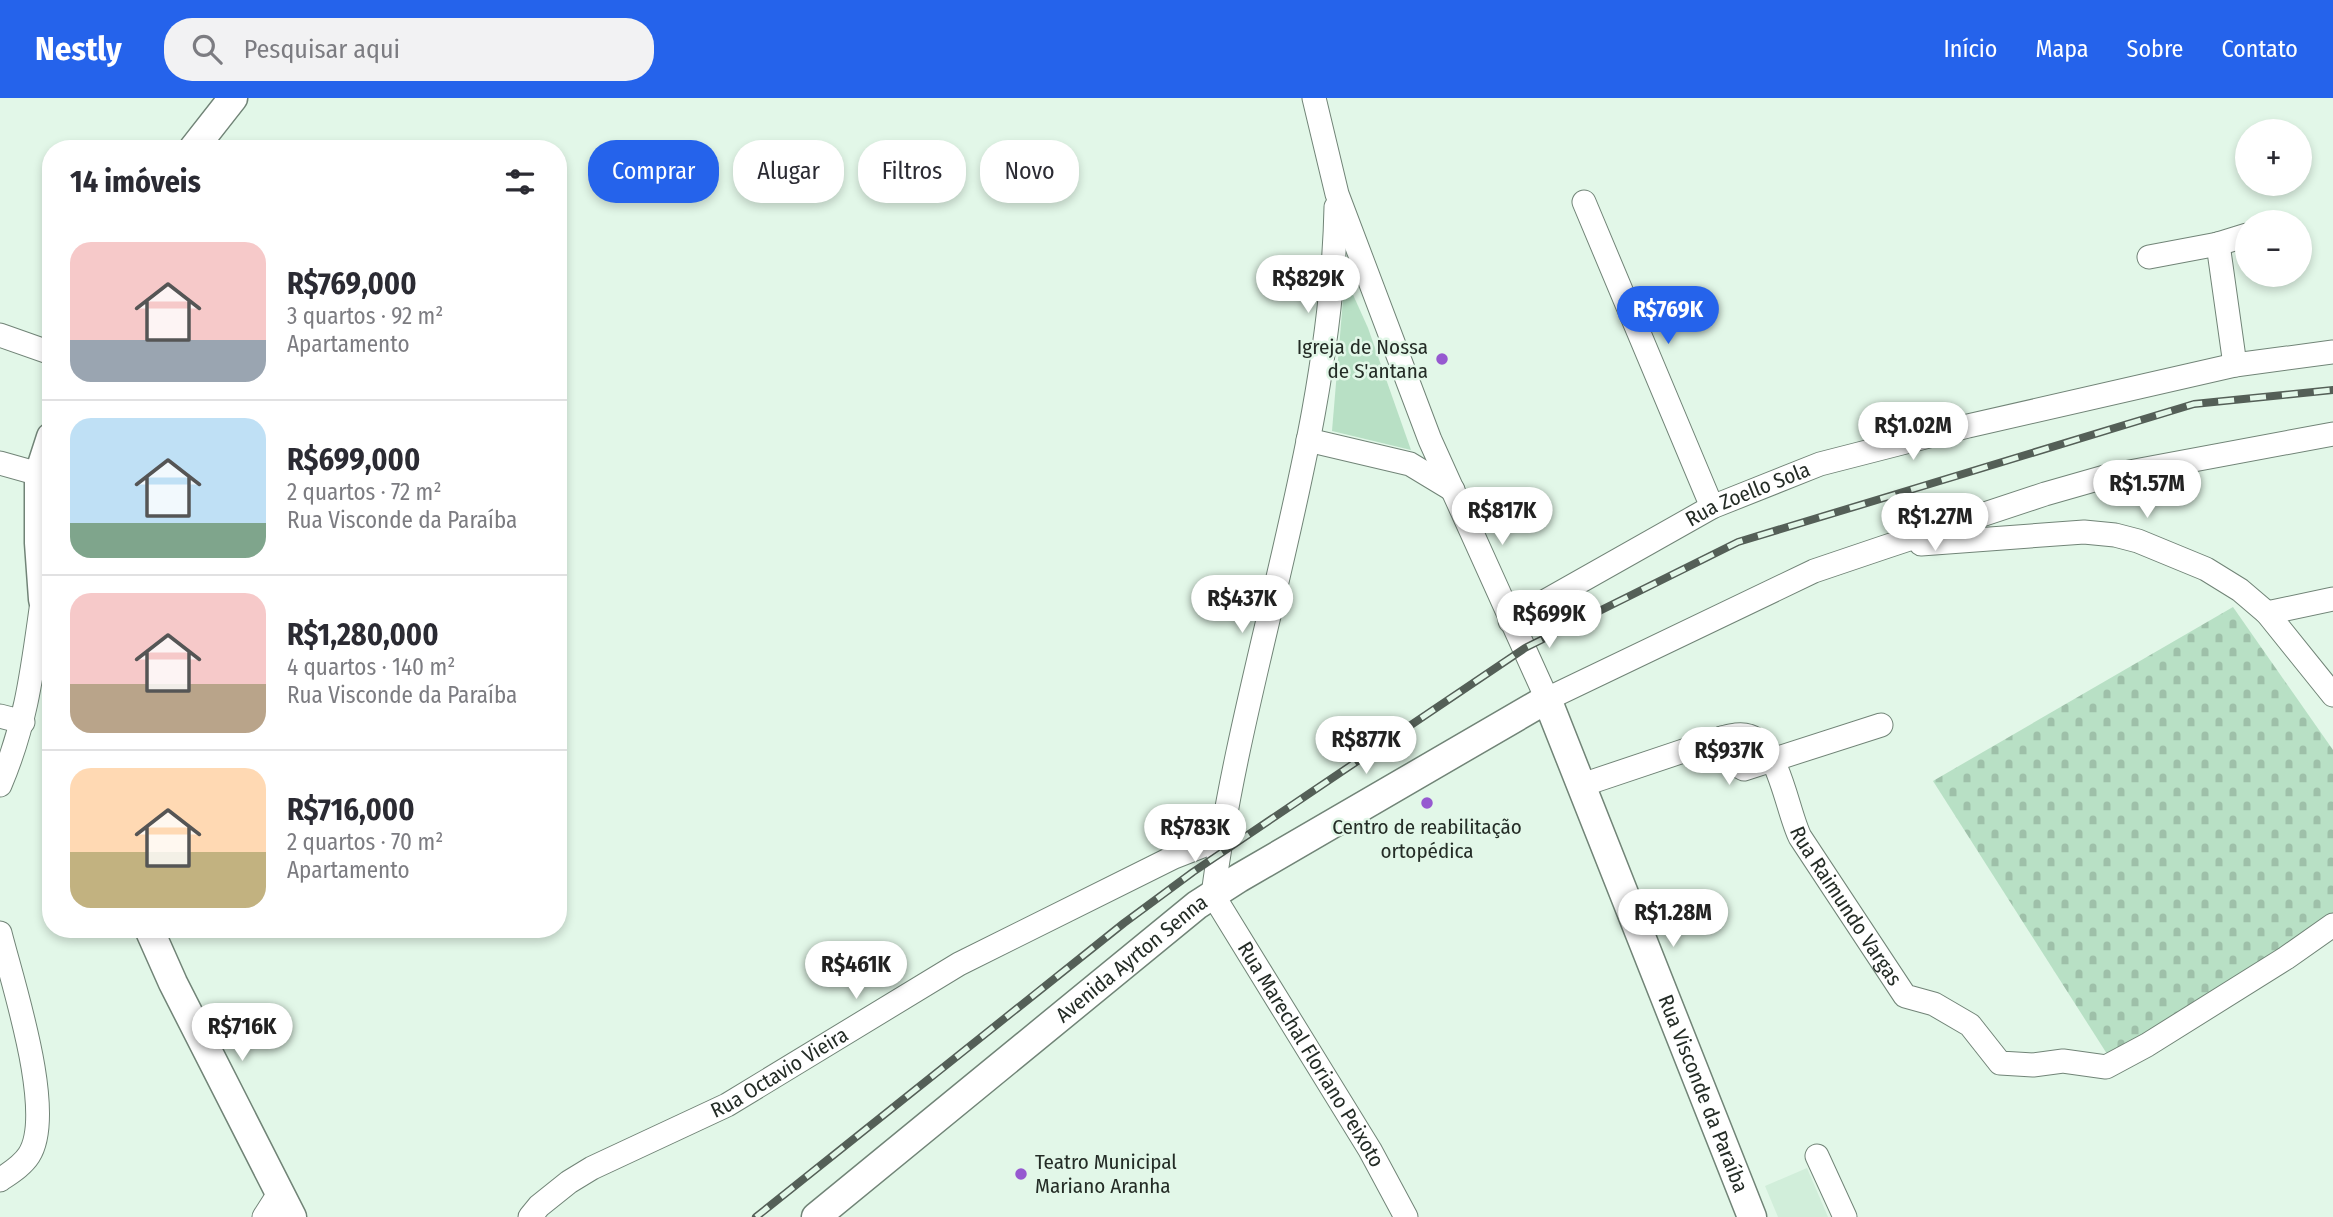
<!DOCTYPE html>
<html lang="pt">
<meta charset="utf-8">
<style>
:root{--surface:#fff;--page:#f2f2f3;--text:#2b2b33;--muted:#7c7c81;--line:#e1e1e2;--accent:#2563eb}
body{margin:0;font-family:"Fira Sans Condensed",sans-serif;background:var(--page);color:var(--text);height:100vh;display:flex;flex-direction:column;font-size:26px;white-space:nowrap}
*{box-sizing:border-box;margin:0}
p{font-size:23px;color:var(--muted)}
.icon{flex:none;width:38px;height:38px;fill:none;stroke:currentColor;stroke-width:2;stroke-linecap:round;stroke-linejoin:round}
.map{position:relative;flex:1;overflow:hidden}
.sheet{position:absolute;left:42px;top:42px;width:525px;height:798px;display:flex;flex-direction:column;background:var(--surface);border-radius:28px;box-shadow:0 4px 10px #0003}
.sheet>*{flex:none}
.top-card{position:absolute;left:588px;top:42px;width:665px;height:63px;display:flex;gap:14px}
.controls{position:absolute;left:2235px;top:21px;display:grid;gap:14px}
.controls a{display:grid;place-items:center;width:77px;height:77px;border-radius:50%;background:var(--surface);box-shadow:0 4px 10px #0003;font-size:35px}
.price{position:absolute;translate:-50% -60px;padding:0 16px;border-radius:24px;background:#fff;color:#222;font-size:23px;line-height:46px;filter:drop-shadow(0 2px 4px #0008)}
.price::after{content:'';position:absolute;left:50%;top:42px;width:21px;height:16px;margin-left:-10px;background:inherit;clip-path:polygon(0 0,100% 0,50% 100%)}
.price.on{background:var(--accent);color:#fff}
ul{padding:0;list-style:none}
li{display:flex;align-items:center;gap:21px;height:175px;padding:0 28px}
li+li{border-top:2px solid var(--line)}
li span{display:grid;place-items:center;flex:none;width:196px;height:140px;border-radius:21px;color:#555}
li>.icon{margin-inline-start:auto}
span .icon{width:84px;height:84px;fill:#fffc;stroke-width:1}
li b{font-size:30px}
h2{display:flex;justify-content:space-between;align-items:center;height:84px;padding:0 28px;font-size:30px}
.tag{padding:0 24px;border-radius:28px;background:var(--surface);box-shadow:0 4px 10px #0003;font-size:24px;line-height:63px}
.tag.on{background:var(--accent);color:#fff}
header{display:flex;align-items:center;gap:42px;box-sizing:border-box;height:98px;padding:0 35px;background:var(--accent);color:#fff}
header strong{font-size:33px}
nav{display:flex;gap:38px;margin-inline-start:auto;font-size:24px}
.search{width:490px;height:63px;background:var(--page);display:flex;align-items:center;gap:18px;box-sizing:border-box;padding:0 24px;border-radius:28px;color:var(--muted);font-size:26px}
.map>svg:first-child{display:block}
.built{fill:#d1eeda}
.green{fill:#b8e0c5}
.cemetery{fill:url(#cemetery-stones)}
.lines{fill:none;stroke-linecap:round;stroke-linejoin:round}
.minor-casing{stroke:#718477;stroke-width:25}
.major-casing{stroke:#718477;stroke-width:31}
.minor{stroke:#fff;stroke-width:23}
.major{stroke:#fff;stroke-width:28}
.rail-casing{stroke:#545f57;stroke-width:8}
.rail{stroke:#e2f7e8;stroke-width:5;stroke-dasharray:16;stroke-linecap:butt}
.poi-dot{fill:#9659d0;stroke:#e2f7e8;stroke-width:2.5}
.labels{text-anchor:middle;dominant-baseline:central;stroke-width:5;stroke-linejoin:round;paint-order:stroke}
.poi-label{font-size:21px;fill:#242c26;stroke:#e2f7e8;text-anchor:end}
.street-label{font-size:21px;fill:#242c26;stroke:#e2f7e8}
</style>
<header>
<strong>Nestly</strong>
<div class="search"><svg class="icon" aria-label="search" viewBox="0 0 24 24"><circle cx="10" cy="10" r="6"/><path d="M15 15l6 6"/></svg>Pesquisar aqui</div>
<nav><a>Início</a><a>Mapa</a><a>Sobre</a><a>Contato</a></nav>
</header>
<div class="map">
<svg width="2333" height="1119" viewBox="0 0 2333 1119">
<defs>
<pattern id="cemetery-stones" width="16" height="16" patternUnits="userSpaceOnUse" patternTransform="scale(1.75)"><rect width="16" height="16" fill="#b8e0c5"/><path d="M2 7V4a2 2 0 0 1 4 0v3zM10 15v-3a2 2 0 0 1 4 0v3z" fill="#9ec0a9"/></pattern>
</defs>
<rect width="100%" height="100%" fill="#e2f7e8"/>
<path class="built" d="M1807 1070 1828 1119H1778L1765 1088Z"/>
<path class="green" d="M1344 190H1350L1368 230 1411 352 1332 333Z"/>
<path class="cemetery" d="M2233 509 2333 652V819L2109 959 1933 683Z"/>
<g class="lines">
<defs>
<g id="minor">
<path d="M1314 0 1337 96 1430 342 1547 601 1814 473 1885 449 2045 396 2108 378 2333 336"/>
<path d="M1584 104 1712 409"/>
<path id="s1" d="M1336 109C1331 344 1243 566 1213 797L1370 1052 1406 1119"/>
<path d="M2218 146 2235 267"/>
<path d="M2149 159 2218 146 2247 137"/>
<path d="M0 237 51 255"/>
<path d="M1308 342 1410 366 1453 392"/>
<path d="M0 365 39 376"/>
<path d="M1921 446 2084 434 2115 437 2138 443 2206 471 2240 492 2267 515 2333 597"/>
<path d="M2267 515 2333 501"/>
<path id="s2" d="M1510 523 1712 409 1820 366 1968 328 2235 267 2333 254"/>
<path d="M0 618 23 624"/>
<path d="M1722 640 1731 664 1744 671 1881 627"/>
<path d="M0 687C26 626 32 575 41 511"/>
<path id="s3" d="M1582 687 1722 640C1730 638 1740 635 1749 638 1779 647 1787 713 1800 739L1905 898 1934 906 1970 927 2000 965 2033 967 2063 963 2106 969 2147 947 2286 860 2333 827"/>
<path d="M0 835C12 883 56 1015 29 1057 22 1068 10 1075 0 1082"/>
<path d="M1817 1058 1845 1119"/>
<path d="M264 1119 280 1094"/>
<path id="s4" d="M530 1119 539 1108 569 1084 592 1070 727 1007 959 866 1174 759 1220 741"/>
</g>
<g id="major">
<path d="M193 51 233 0"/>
<path d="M51 339 39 376V445L43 501 51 538"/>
<path d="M149 831 173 885 292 1119"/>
<path id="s5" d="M816 1119 1197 807 1239 780 1547 601 1752 1119"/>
</g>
</defs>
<use href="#minor" class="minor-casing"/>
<use href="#major" class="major-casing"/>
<use href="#minor" class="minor"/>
<use href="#major" class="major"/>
<defs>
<path id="rail" d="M756 1119 1124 825 1193 774 1525 550 1738 444 2194 306 2333 292"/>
</defs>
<use href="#rail" class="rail-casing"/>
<use href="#rail" class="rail"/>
</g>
<g class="poi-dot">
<circle cx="1442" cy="261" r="7"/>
<circle cx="1427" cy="705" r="7"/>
<circle cx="1021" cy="1076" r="7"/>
</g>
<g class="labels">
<g class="poi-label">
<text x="1428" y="249">Igreja de Nossa<tspan x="1428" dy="24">de S'antana</tspan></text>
<text x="1427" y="729" text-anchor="middle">Centro de reabilitação<tspan x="1427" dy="24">ortopédica</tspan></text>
<text x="1035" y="1064" text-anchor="start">Teatro Municipal<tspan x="1035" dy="24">Mariano Aranha</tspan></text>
</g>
<g class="street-label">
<text stroke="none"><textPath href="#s2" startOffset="270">Rua Zoello Sola</textPath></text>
<text stroke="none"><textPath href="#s3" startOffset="374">Rua Raimundo Vargas</textPath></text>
<text stroke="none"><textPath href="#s5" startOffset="408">Avenida Ayrton Senna</textPath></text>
<text stroke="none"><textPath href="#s1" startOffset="887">Rua Marechal Floriano Peixoto</textPath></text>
<text stroke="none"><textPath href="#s4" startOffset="290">Rua Octavio Vieira</textPath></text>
<text stroke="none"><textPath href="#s5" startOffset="1323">Rua Visconde da Paraíba</textPath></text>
</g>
</g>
</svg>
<div class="controls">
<a>+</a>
<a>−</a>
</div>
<b class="price" style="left:1308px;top:217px">R$829K</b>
<b class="price on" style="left:1668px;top:248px">R$769K</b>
<b class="price" style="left:1913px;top:364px">R$1.02M</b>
<b class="price" style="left:2147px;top:422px">R$1.57M</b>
<b class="price" style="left:1502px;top:449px">R$817K</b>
<b class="price" style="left:1935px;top:455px">R$1.27M</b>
<b class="price" style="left:1242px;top:537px">R$437K</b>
<b class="price" style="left:1549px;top:552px">R$699K</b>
<b class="price" style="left:1366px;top:678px">R$877K</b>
<b class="price" style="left:1729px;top:689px">R$937K</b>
<b class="price" style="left:1195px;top:766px">R$783K</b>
<b class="price" style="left:1673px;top:851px">R$1.28M</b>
<b class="price" style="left:856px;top:903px">R$461K</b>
<b class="price" style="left:242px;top:965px">R$716K</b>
<div class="top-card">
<a class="tag on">Comprar</a>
<a class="tag">Alugar</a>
<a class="tag">Filtros</a>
<a class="tag">Novo</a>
</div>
<section class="sheet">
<h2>14 imóveis<svg class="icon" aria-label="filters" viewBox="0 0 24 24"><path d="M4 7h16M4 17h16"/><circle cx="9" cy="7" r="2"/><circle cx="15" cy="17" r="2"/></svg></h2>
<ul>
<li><span style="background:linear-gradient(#f6c9c9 70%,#9aa5b1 0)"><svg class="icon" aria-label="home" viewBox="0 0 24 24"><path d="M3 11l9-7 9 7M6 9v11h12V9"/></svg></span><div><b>R$769,000</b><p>3 quartos · 92 m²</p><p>Apartamento</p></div></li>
<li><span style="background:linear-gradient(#bfe0f5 75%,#7fa58c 0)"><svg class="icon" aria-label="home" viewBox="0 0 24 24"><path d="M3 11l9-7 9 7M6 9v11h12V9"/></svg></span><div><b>R$699,000</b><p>2 quartos · 72 m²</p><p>Rua Visconde da Paraíba</p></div></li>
<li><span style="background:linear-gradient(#f6c9c9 65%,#b9a48a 0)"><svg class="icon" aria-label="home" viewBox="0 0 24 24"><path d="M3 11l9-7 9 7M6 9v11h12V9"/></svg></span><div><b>R$1,280,000</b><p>4 quartos · 140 m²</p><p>Rua Visconde da Paraíba</p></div></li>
<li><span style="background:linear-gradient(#ffd9b3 60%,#c2b280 0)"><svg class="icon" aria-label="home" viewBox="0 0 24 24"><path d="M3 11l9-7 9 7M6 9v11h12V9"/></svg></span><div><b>R$716,000</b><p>2 quartos · 70 m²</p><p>Apartamento</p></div></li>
</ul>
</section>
</div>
